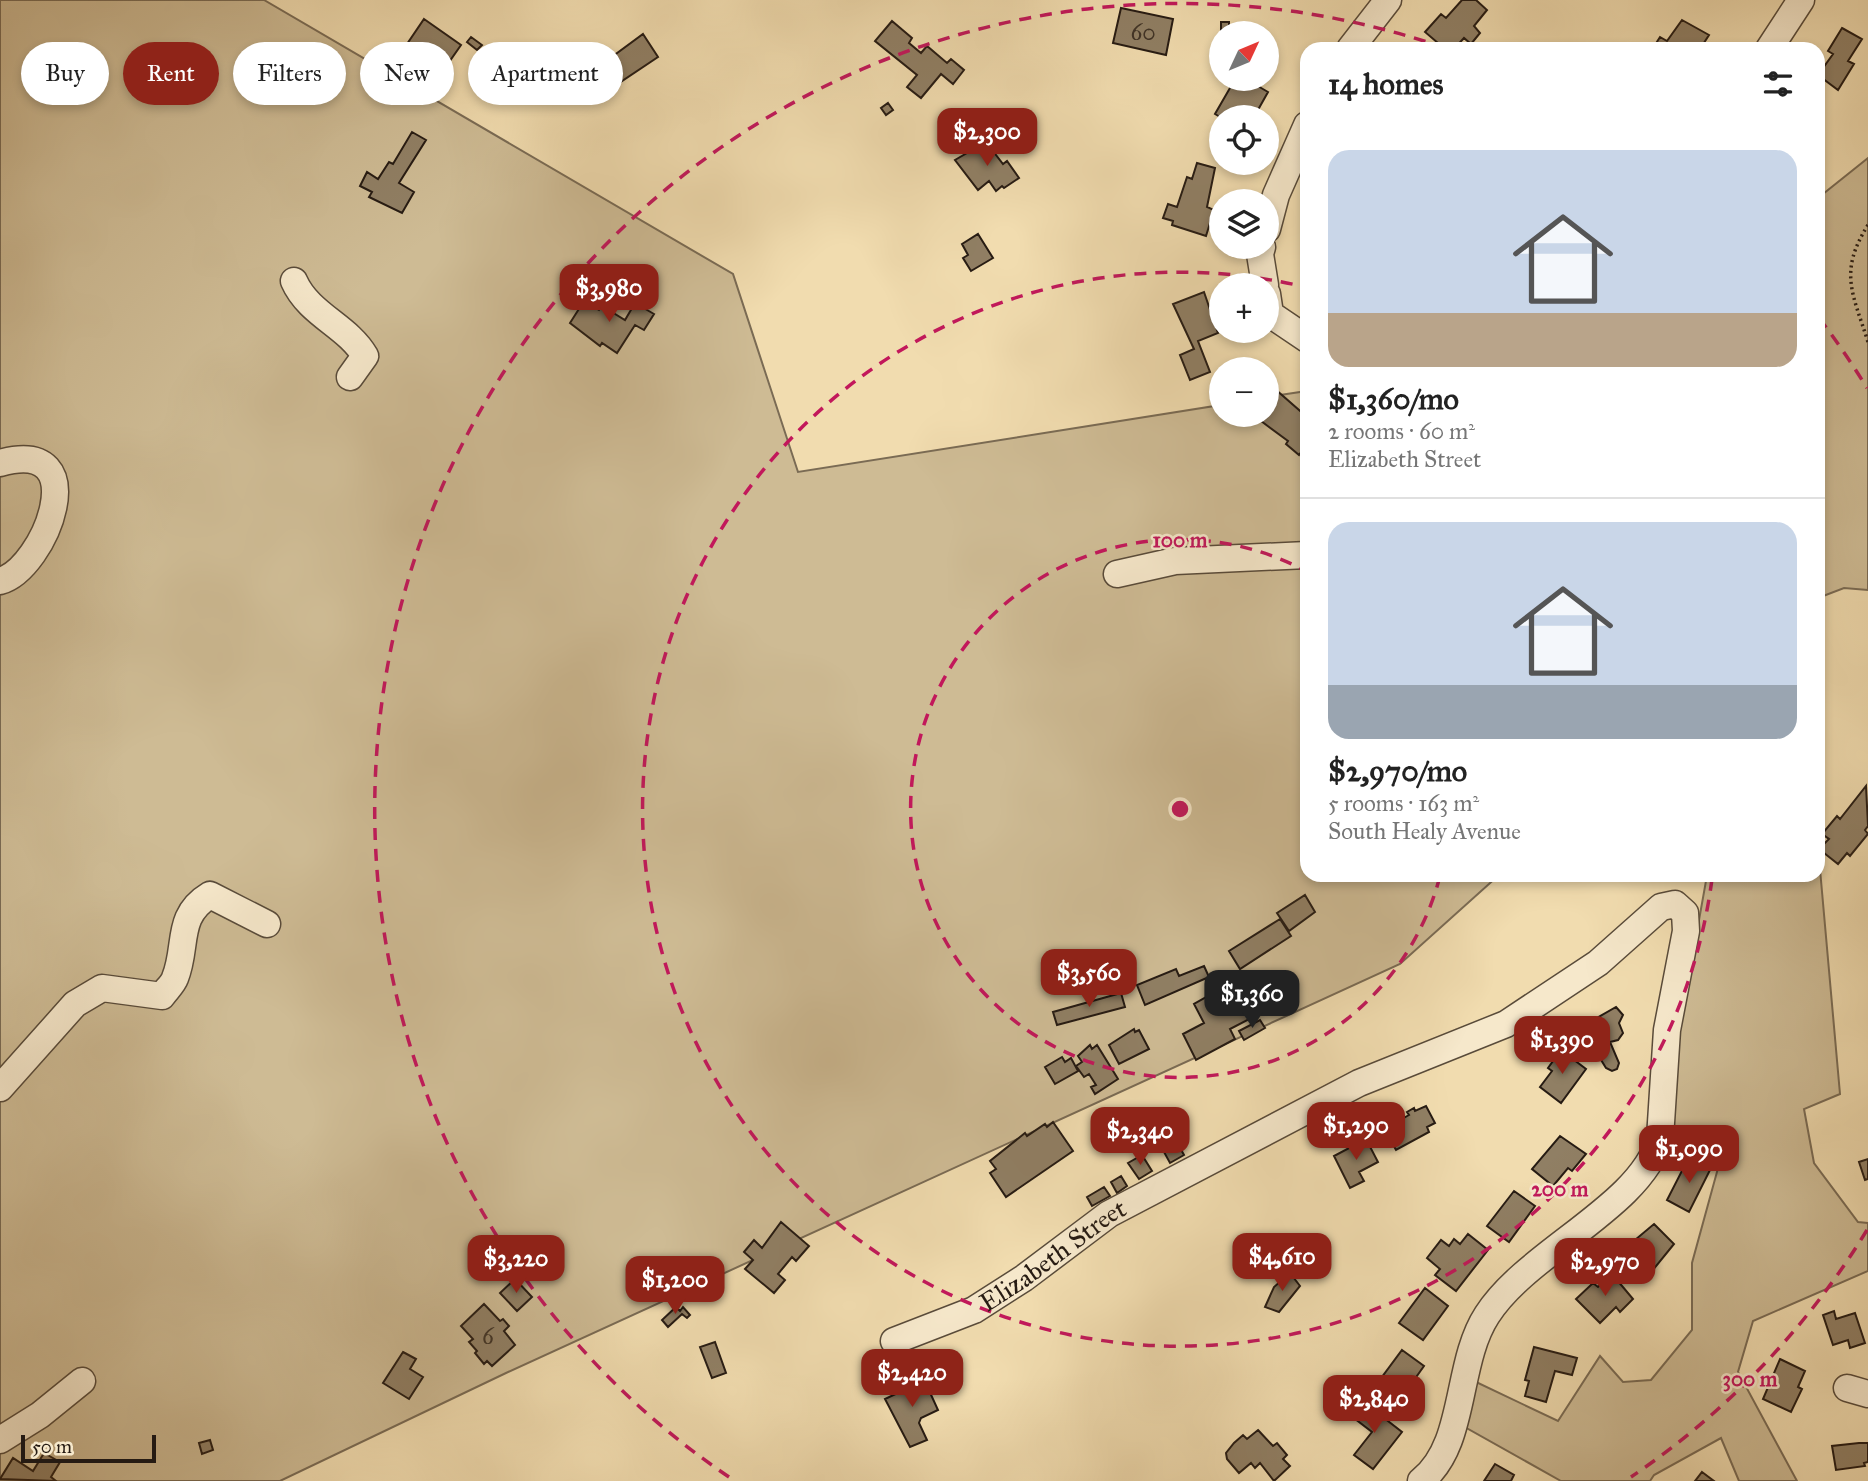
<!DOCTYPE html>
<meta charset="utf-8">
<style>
:root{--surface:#fff;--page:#f2f2f2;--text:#222;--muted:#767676;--line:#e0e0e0;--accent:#8f2418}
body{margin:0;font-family:"IM FELL Great Primer",serif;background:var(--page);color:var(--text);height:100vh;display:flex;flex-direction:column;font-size:26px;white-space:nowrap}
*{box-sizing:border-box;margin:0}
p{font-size:23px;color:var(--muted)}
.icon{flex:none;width:38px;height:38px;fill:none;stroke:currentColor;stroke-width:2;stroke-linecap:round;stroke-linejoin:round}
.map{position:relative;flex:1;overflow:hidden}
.drawer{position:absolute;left:1300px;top:42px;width:525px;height:840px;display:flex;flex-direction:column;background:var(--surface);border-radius:21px;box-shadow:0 4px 10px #0003}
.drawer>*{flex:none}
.hud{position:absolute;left:21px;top:42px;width:665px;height:63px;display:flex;gap:14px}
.needle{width:46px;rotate:46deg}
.controls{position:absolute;left:1209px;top:21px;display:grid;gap:14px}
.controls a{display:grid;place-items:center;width:70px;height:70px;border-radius:50%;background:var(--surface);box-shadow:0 4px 10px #0003;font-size:35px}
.scale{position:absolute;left:21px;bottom:18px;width:135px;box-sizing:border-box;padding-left:7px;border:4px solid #261b13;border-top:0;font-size:19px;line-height:24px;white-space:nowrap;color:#261b13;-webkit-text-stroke:5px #f6e8cb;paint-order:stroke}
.price{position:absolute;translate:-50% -60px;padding:0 16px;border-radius:14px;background:var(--accent);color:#fff;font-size:23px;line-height:46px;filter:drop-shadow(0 2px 4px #0008)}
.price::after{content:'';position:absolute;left:50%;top:42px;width:21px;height:16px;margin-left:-10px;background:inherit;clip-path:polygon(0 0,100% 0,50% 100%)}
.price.current{background:#222;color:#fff}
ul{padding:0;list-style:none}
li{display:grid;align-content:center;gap:14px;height:371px;padding:0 28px}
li+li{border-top:2px solid var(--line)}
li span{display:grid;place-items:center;height:217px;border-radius:21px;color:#555}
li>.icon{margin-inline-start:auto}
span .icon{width:126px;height:126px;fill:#fffc;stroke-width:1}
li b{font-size:30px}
h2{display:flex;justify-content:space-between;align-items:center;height:84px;padding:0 28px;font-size:30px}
.chip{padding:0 24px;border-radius:32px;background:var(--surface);box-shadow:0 4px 10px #0003;font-size:24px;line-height:63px}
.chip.current{background:var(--accent);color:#fff}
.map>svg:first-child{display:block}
.green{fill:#cebb94;stroke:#7a6b54;stroke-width:2}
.building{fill:#907f64;stroke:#261b13;stroke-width:2}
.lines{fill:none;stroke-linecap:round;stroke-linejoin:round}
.minor-casing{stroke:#594b3a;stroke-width:29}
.path{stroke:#261b13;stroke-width:3.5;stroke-dasharray:2 3.5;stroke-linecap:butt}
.minor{stroke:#f6e8cb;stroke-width:26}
.ring{fill:none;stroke:#c2185b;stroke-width:3.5;stroke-dasharray:12 9}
.labels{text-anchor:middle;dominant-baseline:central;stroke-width:5;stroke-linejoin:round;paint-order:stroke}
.number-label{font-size:23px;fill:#403427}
.street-label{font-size:26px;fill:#261b13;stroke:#f6e8cb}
.centre{fill:#c2185b;stroke:#f6e8cb;stroke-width:3.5}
.ring-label{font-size:21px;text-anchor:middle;font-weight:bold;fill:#c2185b;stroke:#f6e8cb;stroke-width:5;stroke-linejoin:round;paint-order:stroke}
</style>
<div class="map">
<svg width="1868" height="1481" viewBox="0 0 1868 1481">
<rect width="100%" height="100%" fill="#f1dcaf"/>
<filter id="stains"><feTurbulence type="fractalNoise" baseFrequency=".00286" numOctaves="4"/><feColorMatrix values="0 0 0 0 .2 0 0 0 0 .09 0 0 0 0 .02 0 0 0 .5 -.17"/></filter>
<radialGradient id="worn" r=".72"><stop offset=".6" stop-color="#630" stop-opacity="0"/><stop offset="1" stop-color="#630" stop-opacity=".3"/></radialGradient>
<path class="green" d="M0 0H264L733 274 798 472 1221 405 1222 415H1267V397L1307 391V875H1499L1400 964 506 1373 280 1481H0Z
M1868 158V590L1844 588 1818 598V198Z
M1819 858 1840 1094 1804 1109 1814 1163 1858 1222 1868 1223V1271L1753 1321 1738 1372 1797 1481H1739L1721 1438 1654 1475 1650 1481H1561L1463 1426 1474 1381 1558 1421 1600 1356 1623 1382 1651 1380 1692 1330V1263L1720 1161 1671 1124V1077L1706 881 1690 875H1818Z"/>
<path class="building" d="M1462 0H1476L1487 10 1474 26 1480 33 1471 44 1464 38 1454 49H1445L1425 32 1441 14 1446 18Z
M1121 8 1173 19 1166 55 1113 43Z
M424 19 461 45 447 65 424 49 419 56 405 47Z
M1682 20 1709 35 1700 49H1661L1655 45 1660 37 1667 41Z
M892 21 912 38 909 43 921 53 927 46 947 63 951 59 964 70 953 84 941 74 921 98 907 87 917 75 875 41Z
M1221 22H1229V31H1221Z
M1842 28 1862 39 1848 61 1854 64 1838 90 1818 75 1833 54 1828 51Z
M643 34 658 57 619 83 605 62Z
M471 37 482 45 477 50 467 42Z
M1234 81 1247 88 1251 82 1268 92 1254 117 1222 118 1215 114Z
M888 103 893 110 886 115 881 108Z
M412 132 426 140 399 183 414 192 402 213 369 197 372 192 360 186 367 172 378 179 389 162 393 164Z
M986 142 1003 164 1007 161 1019 178 1004 188 1002 186 996 191 989 181 978 190 955 160Z
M1197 163 1215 168 1207 207 1214 210 1206 236 1172 225 1173 221 1163 218 1168 204 1177 207 1187 177 1192 179Z
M978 234 993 258 971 271 963 258 968 255 962 244Z
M1204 292 1218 333 1198 341 1210 372 1190 380 1180 355 1194 349 1173 304Z
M584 301 599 310 602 306 625 320 635 303 654 314 644 330 635 325 617 353 602 343 600 346 570 323Z
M1267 382 1307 417V444L1299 455 1286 444 1288 441 1261 421 1264 418 1260 415H1267Z
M1866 786 1868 826 1865 830 1868 834 1850 856 1847 853 1838 864 1819 849 1829 839 1822 834 1837 816 1840 819Z
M1305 895 1315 912 1289 931 1277 913Z
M1280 919 1291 936 1240 969 1229 951Z
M1204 966 1209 977 1145 1005 1137 985 1176 969 1179 976Z
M1121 993 1125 1007 1057 1025 1053 1012Z
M1210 995 1218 1011 1247 996 1257 1015 1230 1029 1235 1039 1196 1060 1183 1034 1204 1023 1194 1004Z
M1616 1007 1623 1015 1619 1023 1623 1033 1618 1040 1610 1042 1619 1063 1617 1069 1612 1071 1606 1068 1581 1027Z
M1260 1020 1265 1028 1244 1040 1239 1031Z
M1134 1029 1135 1032 1139 1030 1149 1049 1119 1064 1109 1045Z
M1090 1045 1092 1049 1097 1045 1118 1079 1095 1094 1091 1087 1096 1085 1089 1074 1084 1077 1076 1066 1082 1062 1078 1056Z
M1561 1050 1586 1069 1561 1103 1540 1087 1552 1071 1548 1068Z
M1062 1057 1065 1062 1071 1058 1078 1071 1055 1084 1045 1067Z
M1426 1106 1435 1123 1427 1127 1429 1132 1396 1150 1384 1129 1409 1115 1407 1112 1414 1108 1415 1111Z
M1053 1122 1073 1151 1006 1197 990 1173 996 1169 990 1161 1025 1133 1027 1136 1045 1124 1047 1127Z
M1172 1134 1184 1155 1170 1163 1158 1141Z
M1560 1136 1586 1154 1572 1171 1568 1168 1553 1186 1532 1169Z
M1366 1139 1378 1162 1359 1172 1364 1181 1350 1188 1334 1156Z
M1142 1155 1152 1171 1139 1179 1128 1163Z
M1688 1159 1710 1170 1689 1212 1667 1200Z
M1868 1159V1179L1865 1180 1859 1162Z
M1121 1176 1127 1186 1117 1193 1111 1182Z
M1104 1187 1110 1196 1092 1206 1087 1197Z
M1514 1191 1535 1206 1509 1242 1487 1226Z
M781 1222 809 1246 796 1261 792 1257 778 1274 785 1280 774 1293 745 1269 753 1260 744 1252 754 1240 762 1248Z
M1654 1224 1674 1244 1648 1276 1623 1250Z
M1468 1234 1488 1250 1456 1291 1435 1275 1440 1269 1427 1258 1441 1240 1449 1246 1454 1239 1460 1244Z
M1290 1273 1300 1286 1279 1312 1265 1307 1274 1287Z
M1612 1274 1633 1299 1620 1312 1616 1307 1600 1323 1576 1299 1593 1283 1598 1287Z
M515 1279 532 1297 517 1311 500 1293Z
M1425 1288 1448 1306 1423 1340 1399 1323Z
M484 1304 500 1321 503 1319 509 1326 504 1331 515 1345 492 1366 487 1361 484 1364 475 1353 477 1351 469 1342 473 1339 461 1326Z
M676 1307 680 1311 683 1307 690 1315 687 1318 682 1314 668 1327 662 1320Z
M1834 1311 1836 1319 1855 1313 1865 1343 1850 1348 1848 1340 1833 1345 1823 1315Z
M715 1342 726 1373 712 1378 700 1347Z
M1534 1347 1577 1358 1572 1375 1555 1371 1546 1402 1525 1396 1529 1381 1525 1380Z
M1402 1350 1424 1366 1399 1401 1376 1385Z
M403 1352 416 1359 410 1369 423 1377 409 1399 383 1383Z
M1780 1359 1805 1371 1798 1387 1802 1389 1791 1412 1763 1399Z
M922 1375 938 1410 921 1418 919 1423 927 1440 910 1447 885 1399 902 1391 899 1385Z
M1361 1400 1402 1432 1373 1469 1354 1455 1372 1432 1350 1415Z
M1258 1430 1273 1446 1277 1443 1287 1455 1283 1459 1290 1466 1274 1481 1260 1463 1255 1468 1251 1463 1239 1473 1227 1459 1226 1453 1234 1443 1243 1435 1247 1439Z
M210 1440 213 1450 202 1454 199 1443Z
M1859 1443H1868V1462L1864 1463 1865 1466 1836 1470 1832 1446Z
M44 1453 60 1462 51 1477 56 1481 0 1479 13 1458 33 1471Z
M1495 1464 1514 1475 1511 1481H1484Z
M1702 1472 1714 1481H1695Z"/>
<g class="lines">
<defs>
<g id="minor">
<path d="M1350 49 1388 0"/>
<path d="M1769 49 1801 0"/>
<path d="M1267 229 1276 195 1307 125"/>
<path d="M1262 247 1260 254 1265 285"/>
<path d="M294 281C309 315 348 326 365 356L350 377"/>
<path d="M1267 294 1270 314 1307 339"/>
<path d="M0 463C97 436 45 569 0 581"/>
<path d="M1117 574 1175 561 1307 555"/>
<path d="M0 1088 75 1004 102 988 162 996C166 990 173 984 175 978 188 946 175 916 210 895L267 924"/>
<path id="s1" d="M894 1341 974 1310 1024 1278 1109 1214 1359 1083 1506 1024 1598 963 1661 907 1675 904 1685 913 1686 931 1667 1030 1660 1138C1641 1207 1528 1251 1487 1315 1455 1364 1467 1445 1421 1481"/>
<path d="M1847 1388 1868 1394"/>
<path d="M0 1440 40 1415 82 1381"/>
</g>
</defs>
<use href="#minor" class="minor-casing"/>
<path class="path" d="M1868 225C1838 272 1853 294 1868 342"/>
<use href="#minor" class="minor"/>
</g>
<g class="ring">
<path d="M1440 876A269 269 0 1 1 1306 571"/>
<path d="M1712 879A537 537 0 1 1 1305 287"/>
<path d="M1867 1230A806 806 0 0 1 1631 1477M729 1477A806 806 0 0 1 1442 47M1819 318A806 806 0 0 1 1867 388"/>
</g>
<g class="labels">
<g class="number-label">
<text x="1143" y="32">60</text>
<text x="488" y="1336">6</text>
</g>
<g class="street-label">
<text stroke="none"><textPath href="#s1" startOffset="182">Elizabeth Street</textPath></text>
</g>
</g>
<circle cx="1180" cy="809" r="10" class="centre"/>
<g class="ring-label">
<text x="1180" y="547">100 m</text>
<text x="1560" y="1196">200 m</text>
<text x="1750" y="1386">300 m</text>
</g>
<rect width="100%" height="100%" filter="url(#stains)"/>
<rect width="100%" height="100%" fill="url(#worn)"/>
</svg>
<div class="controls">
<a><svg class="needle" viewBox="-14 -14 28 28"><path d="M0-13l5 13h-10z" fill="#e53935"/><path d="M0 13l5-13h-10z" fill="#767676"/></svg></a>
<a><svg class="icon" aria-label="locate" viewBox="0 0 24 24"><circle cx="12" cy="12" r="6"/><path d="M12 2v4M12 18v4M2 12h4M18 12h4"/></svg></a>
<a><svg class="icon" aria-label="layers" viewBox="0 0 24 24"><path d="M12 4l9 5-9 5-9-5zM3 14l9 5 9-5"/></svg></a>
<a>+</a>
<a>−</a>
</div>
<div class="scale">50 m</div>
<b class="price" style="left:987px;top:168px">$2,300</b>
<b class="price" style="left:609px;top:324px">$3,980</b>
<b class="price" style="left:1089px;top:1009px">$3,560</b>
<b class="price current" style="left:1252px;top:1030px">$1,360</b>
<b class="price" style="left:1562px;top:1076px">$1,390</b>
<b class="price" style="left:1356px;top:1162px">$1,290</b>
<b class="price" style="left:1140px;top:1167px">$2,340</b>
<b class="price" style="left:1689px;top:1185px">$1,090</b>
<b class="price" style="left:1282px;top:1293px">$4,610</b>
<b class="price" style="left:516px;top:1295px">$3,220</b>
<b class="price" style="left:1605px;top:1298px">$2,970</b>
<b class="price" style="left:675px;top:1316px">$1,200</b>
<b class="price" style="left:912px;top:1409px">$2,420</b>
<b class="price" style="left:1374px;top:1435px">$2,840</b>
<div class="hud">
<a class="chip">Buy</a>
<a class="chip current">Rent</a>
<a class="chip">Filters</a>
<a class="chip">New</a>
<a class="chip">Apartment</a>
</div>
<section class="drawer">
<h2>14 homes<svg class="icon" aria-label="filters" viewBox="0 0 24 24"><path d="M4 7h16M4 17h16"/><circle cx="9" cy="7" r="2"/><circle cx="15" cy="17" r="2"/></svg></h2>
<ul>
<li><span style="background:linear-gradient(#c9d6e8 75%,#b9a48a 0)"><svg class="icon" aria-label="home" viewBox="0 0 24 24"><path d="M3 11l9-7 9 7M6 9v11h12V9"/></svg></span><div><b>$1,360/mo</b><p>2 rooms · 60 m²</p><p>Elizabeth Street</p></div></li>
<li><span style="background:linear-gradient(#c9d6e8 75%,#9aa5b1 0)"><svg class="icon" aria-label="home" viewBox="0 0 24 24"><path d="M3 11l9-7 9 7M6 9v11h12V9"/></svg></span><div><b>$2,970/mo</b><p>5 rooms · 163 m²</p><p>South Healy Avenue</p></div></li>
</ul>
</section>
</div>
